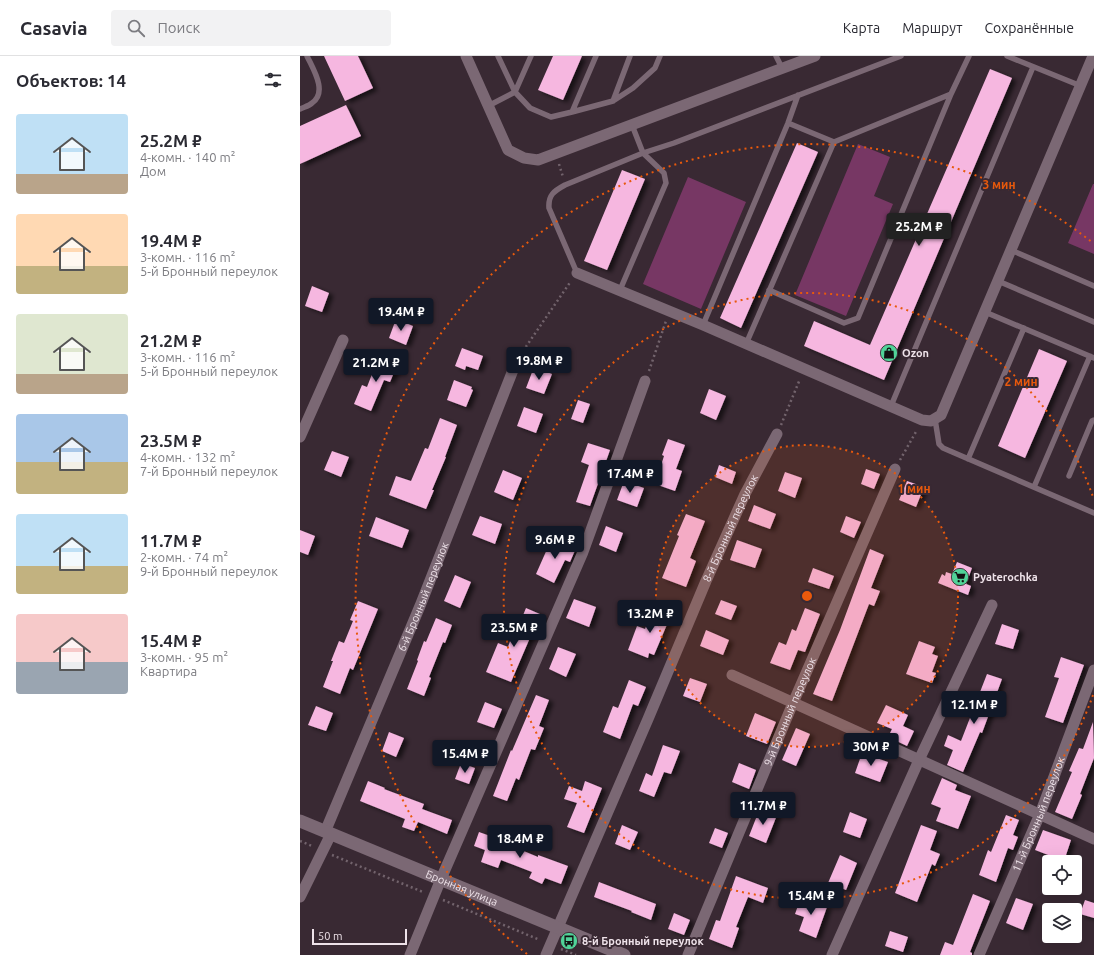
<!DOCTYPE html>
<html lang="ru">
<meta charset="utf-8">
<style>
:root{--surface:#fff;--page:#f2f2f3;--text:#2b2b33;--muted:#7c7c81;--line:#e1e1e2;--accent:#111827}
body{margin:0;font-family:Ubuntu,sans-serif;background:var(--page);color:var(--text);height:100vh;display:flex;flex-direction:column;font-size:15px;white-space:nowrap}
*{box-sizing:border-box;margin:0}
p{font-size:13px;color:var(--muted)}
.icon{flex:none;width:22px;height:22px;fill:none;stroke:currentColor;stroke-width:2;stroke-linecap:round;stroke-linejoin:round}
.map{position:relative;flex:1;overflow:hidden}
.panel{display:flex;flex-direction:column;background:var(--surface);width:300px}
.panel>*{flex:none}
.buttons{position:absolute;left:742px;top:799px;display:grid;gap:8px}
.buttons a{display:grid;place-items:center;width:40px;height:40px;border-radius:4px;background:var(--surface);box-shadow:0 4px 16px #0002;font-size:20px}
.scale{position:absolute;left:12px;bottom:10px;width:95px;box-sizing:border-box;padding-left:4px;border:2px solid #eee2e9;border-top:0;font-size:11px;line-height:14px;white-space:nowrap;color:#eee2e9;-webkit-text-stroke:3px #392933;paint-order:stroke}
.price{position:absolute;translate:-50% -34px;padding:0 9px;border-radius:4px;background:var(--accent);color:#fff;font-size:13px;line-height:26px;filter:drop-shadow(0 1px 2px #0008)}
.price::after{content:'';position:absolute;left:50%;top:24px;width:12px;height:9px;margin-left:-6px;background:inherit;clip-path:polygon(0 0,100% 0,50% 100%)}
.price.selected{background:#222;color:#fff}
ul{padding:0;list-style:none}
li{display:flex;align-items:center;gap:12px;height:100px;padding:0 16px}
li span{display:grid;place-items:center;flex:none;width:112px;height:80px;border-radius:4px;color:#555}
li>.icon{margin-inline-start:auto}
span .icon{width:48px;height:48px;fill:#fffc;stroke-width:1}
li b{font-size:17px}
h2{display:flex;justify-content:space-between;align-items:center;height:48px;padding:0 16px;font-size:17px}
header{display:flex;align-items:center;gap:24px;box-sizing:border-box;height:56px;padding:0 20px;background:var(--surface);border-bottom:1px solid var(--line)}
header strong{font-size:19px}
nav{display:flex;gap:22px;margin-inline-start:auto;font-size:14px}
.search{width:280px;height:36px;background:var(--page);display:flex;align-items:center;gap:10px;box-sizing:border-box;padding:0 14px;border-radius:4px;color:var(--muted);font-size:15px}
main{display:flex;flex:1;min-height:0}
.map>svg:first-child{display:block}
.green{fill:#773764}
.building{fill:#f6b7e0;filter:url(#shadow)}
.lines{fill:none;stroke-linecap:round;stroke-linejoin:round}
.path{stroke:#72636c;stroke-width:2.5;stroke-dasharray:2 3;stroke-linecap:butt}
.service{stroke:#7b6874;stroke-width:5.5}
.minor{stroke:#7b6874;stroke-width:11}
.tertiary{stroke:#7b6874;stroke-width:13}
.ring{fill:none;stroke:#e8590c;stroke-width:2;stroke-dasharray:2 4}
.labels{text-anchor:middle;dominant-baseline:central;stroke-width:4;stroke-linejoin:round;paint-order:stroke}
.poi-label{font-size:11px;font-weight:bold;fill:#eee2e9;stroke:#392933;text-anchor:start}
.street-label{font-size:11px;fill:#eee2e9;stroke:#392933}
.centre{fill:#e8590c;stroke:#392933;stroke-width:2}
.ring-label{font-size:12px;text-anchor:middle;font-weight:bold;fill:#e8590c;stroke:#392933;stroke-width:4;stroke-linejoin:round;paint-order:stroke}
</style>
<header>
<strong>Casavia</strong>
<div class="search"><svg class="icon" aria-label="search" viewBox="0 0 24 24"><circle cx="10" cy="10" r="6"/><path d="M15 15l6 6"/></svg>Поиск</div>
<nav><a>Карта</a><a>Маршрут</a><a>Сохранённые</a></nav>
</header>
<main>
<section class="panel">
<h2>Объектов: 14<svg class="icon" aria-label="filters" viewBox="0 0 24 24"><path d="M4 7h16M4 17h16"/><circle cx="9" cy="7" r="2"/><circle cx="15" cy="17" r="2"/></svg></h2>
<ul>
<li><span style="background:linear-gradient(#bfe0f5 75%,#b9a48a 0)"><svg class="icon" aria-label="home" viewBox="0 0 24 24"><path d="M3 11l9-7 9 7M6 9v11h12V9"/></svg></span><div><b>25.2M ₽</b><p>4-комн. · 140 m²</p><p>Дом</p></div></li>
<li><span style="background:linear-gradient(#ffd9b3 65%,#c2b280 0)"><svg class="icon" aria-label="home" viewBox="0 0 24 24"><path d="M3 11l9-7 9 7M6 9v11h12V9"/></svg></span><div><b>19.4M ₽</b><p>3-комн. · 116 m²</p><p>5-й Бронный переулок</p></div></li>
<li><span style="background:linear-gradient(#dfe7d0 75%,#b9a48a 0)"><svg class="icon" aria-label="home" viewBox="0 0 24 24"><path d="M3 11l9-7 9 7M6 9v11h12V9"/></svg></span><div><b>21.2M ₽</b><p>3-комн. · 116 m²</p><p>5-й Бронный переулок</p></div></li>
<li><span style="background:linear-gradient(#a9c7e8 60%,#c2b280 0)"><svg class="icon" aria-label="home" viewBox="0 0 24 24"><path d="M3 11l9-7 9 7M6 9v11h12V9"/></svg></span><div><b>23.5M ₽</b><p>4-комн. · 132 m²</p><p>7-й Бронный переулок</p></div></li>
<li><span style="background:linear-gradient(#bfe0f5 65%,#c2b280 0)"><svg class="icon" aria-label="home" viewBox="0 0 24 24"><path d="M3 11l9-7 9 7M6 9v11h12V9"/></svg></span><div><b>11.7M ₽</b><p>2-комн. · 74 m²</p><p>9-й Бронный переулок</p></div></li>
<li><span style="background:linear-gradient(#f6c9c9 60%,#9aa5b1 0)"><svg class="icon" aria-label="home" viewBox="0 0 24 24"><path d="M3 11l9-7 9 7M6 9v11h12V9"/></svg></span><div><b>15.4M ₽</b><p>3-комн. · 95 m²</p><p>Квартира</p></div></li>
</ul>
</section>
<div class="map">
<svg width="794" height="899" viewBox="0 0 794 899">
<defs>
<filter id="shadow"><feDropShadow dx="4.5" dy="2.5" stdDeviation="2" flood-color="#0009"/></filter>
</defs>
<rect width="100%" height="100%" fill="#392933"/>
<path class="green" d="M558 88 590 101 574 140 593 148 546 260 495 239Z
M388 121 446 146 401 253 343 228Z
M793 128H794V198L768 187Z"/>
<path class="building" d="M24 0H58L73 32 45 45Z
M253 0H282L263 44 238 34Z
M690 13 712 22 584 324 504 290 514 265 570 289Z
M46 49 61 80 0 108V70Z
M497 87 518 96 441 272 420 262Z
M322 114 345 123 307 214 284 205Z
M12 230 29 237 22 256 5 250Z
M96 263 113 270 106 289 89 282Z
M162 292 183 300 178 314 166 310 165 314 155 310Z
M739 293 767 305 725 402 698 390Z
M79 300 98 307 90 326 84 324 71 355 54 348 62 329 67 331Z
M234 311 252 318 244 338 226 332Z
M154 324 172 331 171 333 173 334 166 351 147 344Z
M409 333 426 340 416 364 400 357Z
M278 344 290 348 283 367 271 363Z
M224 351 243 358 236 377 217 370Z
M140 362 157 369 145 401H146L132 434H134L126 453 89 439 96 420 111 425 125 392 128 393Z
M368 383 385 389 376 413 382 415 375 435 355 428 364 400 362 399Z
M288 387 310 394 290 450 276 446 289 409 281 406Z
M32 395 49 401 41 421 24 414Z
M419 409 436 416 432 428 415 421Z
M566 413 580 418 574 433 561 428Z
M203 414 222 422 213 444 194 436Z
M485 416 502 422 495 442 478 435Z
M324 425 344 432 337 451 317 444Z
M607 425 624 431 616 451 599 444Z
M454 449 476 458 470 473 448 465Z
M386 458 405 465 390 502 396 505 386 531 362 522 379 480 377 479Z
M180 460 202 468 195 488 172 479Z
M546 460 561 466 554 482 540 476Z
M76 461 109 474 102 492 69 480Z
M306 470 323 477 316 496 299 489Z
M0 474 15 480 8 499 0 496Z
M252 482 276 492 270 506 265 504 254 527 236 518Z
M437 484 462 493 455 512 430 504Z
M570 493 584 499 571 532 580 535 574 550 569 548 532 645 513 638 540 574Z
M657 506 672 512 666 528 671 530 668 539 638 527 642 518 645 520 646 516 652 518Z
M513 512 534 520 529 533 508 526Z
M155 519 171 526 160 552 144 545Z
M274 543 296 551 289 571 266 562Z
M421 544 437 550 431 564 415 558Z
M58 545 78 553 53 614 50 612 40 638 23 631 33 605H31L39 585 44 587 53 565 50 564Z
M226 552 242 559 235 578 232 577 211 626 186 616 198 587 208 591 210 585 212 586Z
M353 552 371 559 354 599 349 597 348 602 328 594 337 570 345 573Z
M505 552 520 558 505 596 498 594 490 614 470 607 479 586 486 589 492 573 496 575Z
M136 562 152 569 145 587 143 586 129 621 131 622 124 640 107 633 118 605 117 604 124 585 126 586Z
M702 568 719 574 713 593 695 588Z
M406 574 429 584 423 599 400 590Z
M619 585 635 591 632 598 638 600 632 616 636 617 632 627 606 618Z
M258 591 276 598 266 621 249 613Z
M761 601 784 609 763 667 745 661 759 622 754 621Z
M687 618 702 623 682 677 680 676 663 716 647 709 653 694 644 690 648 679 661 685Z
M390 622 407 628 400 646 383 640Z
M329 624 346 631 338 650 333 648 320 683 303 676 313 650 318 652Z
M236 639 249 644 239 670 244 672 235 694 231 693 219 724 216 722 207 745 193 740 211 694 212 695Z
M185 646 202 653 194 672 177 666Z
M586 649 608 659 603 670 614 675 607 690 588 681 592 673 577 667Z
M16 650 33 657 26 675 8 669Z
M455 657 476 666 467 688 446 680Z
M793 666 794 702 780 738 782 739 772 763 755 756 772 716 769 715 779 692 783 693Z
M496 672 510 678 496 710 482 704Z
M89 676 104 682 96 701 82 695Z
M363 689 380 695 371 718 364 716 354 741 339 735 346 717 352 720Z
M562 697 588 706 580 726 555 717Z
M161 707 175 712 169 728 155 723Z
M439 707 456 714 449 733 432 726Z
M642 722 657 729 655 734 671 740 658 773 636 765 641 752 631 748Z
M68 725 85 732 84 733 124 748 122 753 152 764 147 778 118 766 114 775 102 771 105 763 60 745Z
M285 725 302 732 284 777 267 771 277 747 264 743 269 730 282 735Z
M460 752 477 759 466 787 449 780Z
M550 756 567 763 560 782 543 776Z
M706 759 719 764 713 779 718 781 713 794 708 792 696 826 679 819 688 794 691 796Z
M322 769 338 776 330 794 315 788Z
M621 769 637 775 630 794 640 798 635 810 632 808 617 846 595 837Z
M415 772 428 777 422 792 409 787Z
M743 774 771 784 764 805 735 794Z
M179 776 207 786V788L238 801V799L268 810 261 828 245 822 242 828 229 822 232 816 201 804 198 812 181 806 185 794 174 790Z
M540 799 557 807 546 834 528 827Z
M436 820 468 832 463 847 448 841 436 871 439 872 432 892 409 883 416 864 420 865Z
M299 826 356 848 351 864 331 856 332 855 294 841Z
M673 838 690 845 670 896 672 897V899H640L645 886 653 889Z
M501 841 527 851 516 882 499 875 504 861 495 858Z
M716 842 733 848 723 874 706 867Z
M785 844 794 847V862L780 858Z
M374 857 390 864 384 879 368 873Z
M590 875 608 881 603 896 585 890Z"/>
<g class="lines">
<path class="path" d="M259 108 263 121
M223 295 271 225
M349 315 366 265
M481 369 500 323
M600 404 617 374
M0 785 12 790
M32 799 123 836
M143 844 240 884
M261 893 276 899"/>
<path class="service" d="M198 0 215 36 231 0
M476 0 482 12
M707 0 781 30
M313 45 330 0
M188 50 215 36 230 52 251 61 272 56 313 45 333 32 355 12 360 0
M0 53C4 51 9 50 12 47 28 36 13 13 7 0
M272 56 296 0
M488 67 534 86 651 38
M711 194 794 230
M277 217 249 152C248 139 254 135 265 129L343 97 374 87 601 0
M698 225 794 266
M320 234 366 127 364 117 343 97 332 69
M469 234 544 267 558 262 651 38 669 0
M685 256 794 302
M403 269 488 67 498 39
M446 288 534 86
M591 350 733 11
M635 363 639 388 643 392 794 457
M668 403 724 272
M769 420 792 365 794 364
M734 431 790 300"/>
<g class="minor">
<path d="M166 0 208 94 224 102 238 104 515 0"/>
<path d="M277 217 403 269 622 364 631 365 641 359 793 0"/>
<path d="M0 381 43 284"/>
<path d="M432 619 794 783"/>
<path id="s1" d="M25 776 120 550 217 304"/>
<path d="M0 841 31 778"/>
<path d="M110 899 141 823 283 496 345 325"/>
<path id="s2" d="M246 899 348 663 406 525 445 438 477 378"/>
<path id="s3" d="M388 899 493 647 595 413"/>
<path d="M532 899 619 704 692 549"/>
<path id="s4" d="M679 899 740 758 794 614"/>
</g>
<path class="tertiary" id="s5" d="M0 765 324 899"/>
</g>
<circle cx="507" cy="540" r="151" fill="#e8590c" fill-opacity=".12"/>
<g class="ring">
<circle cx="507" cy="540" r="151"/>
<path d="M793 639A303 303 0 1 1 793 441"/>
<path d="M227 898A454 454 0 1 1 793 187"/>
</g>
<defs>
<symbol id="shop-disc" viewBox="-11 -11 22 22"><circle r="9.5" fill="#50d398" stroke="#392933"/><path d="M-5-2.5h2.3a2.7 3.5 0 0 1 5.4 0H5L5.5 6h-11ZM-1.5-2.5h3a1.5 2.3 0 0 0-3 0Z" fill="#111"/></symbol>
<symbol id="supermarket-disc" viewBox="-11 -11 22 22"><circle r="9.5" fill="#50d398" stroke="#392933"/><path d="M-6-5.5h2.5l.6 2H6L4.5 2H-2.5L-4.4-4H-6ZM-1.5 3.2a1.3 1.3 0 1 0 .1 0ZM3 3.2a1.3 1.3 0 1 0 .1 0Z" fill="#111"/></symbol>
<symbol id="bus-disc" viewBox="-11 -11 22 22"><circle r="9.5" fill="#50d398" stroke="#392933"/><path d="M-5-6H5V4H4V6H2V4H-2V6H-4V4H-5ZM-3.5-4V0h7V-4ZM-3.5 1.2v1.5H-2V1.2ZM2 1.2v1.5H3.5V1.2Z" fill="#111"/></symbol>
</defs>
<g fill-rule="evenodd">
<use href="#shop-disc" x="579" y="287" width="20" height="20"/>
<use href="#supermarket-disc" x="650" y="511" width="20" height="20"/>
<use href="#bus-disc" x="259" y="875" width="20" height="20"/>
</g>
<g class="labels">
<g class="poi-label">
<text x="602" y="297">Ozon</text>
<text x="673" y="521">Pyaterochka</text>
<text x="282" y="885">8-й Бронный переулок</text>
</g>
<g class="street-label">
<text stroke="none"><textPath href="#s2" startOffset="465">8-й Бронный переулок</textPath></text>
<text stroke="none"><textPath href="#s1" startOffset="255">6-й Бронный переулок</textPath></text>
<text stroke="none"><textPath href="#s3" startOffset="264">9-й Бронный переулок</textPath></text>
<text stroke="none"><textPath href="#s4" startOffset="153">11-й Бронный переулок</textPath></text>
<text stroke="none"><textPath href="#s5" startOffset="175">Бронная улица</textPath></text>
</g>
</g>
<circle cx="507" cy="540" r="6" class="centre"/>
<g class="ring-label">
<text x="699" y="133">3 мин</text>
<text x="721" y="330">2 мин</text>
<text x="614" y="437">1 мин</text>
</g>
</svg>
<div class="buttons">
<a><svg class="icon" aria-label="locate" viewBox="0 0 24 24"><circle cx="12" cy="12" r="6"/><path d="M12 2v4M12 18v4M2 12h4M18 12h4"/></svg></a>
<a><svg class="icon" aria-label="layers" viewBox="0 0 24 24"><path d="M12 4l9 5-9 5-9-5zM3 14l9 5 9-5"/></svg></a>
</div>
<div class="scale">50 m</div>
<b class="price selected" style="left:619px;top:191px">25.2M ₽</b>
<b class="price" style="left:101px;top:276px">19.4M ₽</b>
<b class="price" style="left:239px;top:325px">19.8M ₽</b>
<b class="price" style="left:76px;top:327px">21.2M ₽</b>
<b class="price" style="left:330px;top:438px">17.4M ₽</b>
<b class="price" style="left:255px;top:504px">9.6M ₽</b>
<b class="price" style="left:350px;top:578px">13.2M ₽</b>
<b class="price" style="left:214px;top:592px">23.5M ₽</b>
<b class="price" style="left:674px;top:669px">12.1M ₽</b>
<b class="price" style="left:571px;top:711px">30M ₽</b>
<b class="price" style="left:165px;top:718px">15.4M ₽</b>
<b class="price" style="left:463px;top:770px">11.7M ₽</b>
<b class="price" style="left:220px;top:803px">18.4M ₽</b>
<b class="price" style="left:511px;top:860px">15.4M ₽</b>
</div>
</main>
